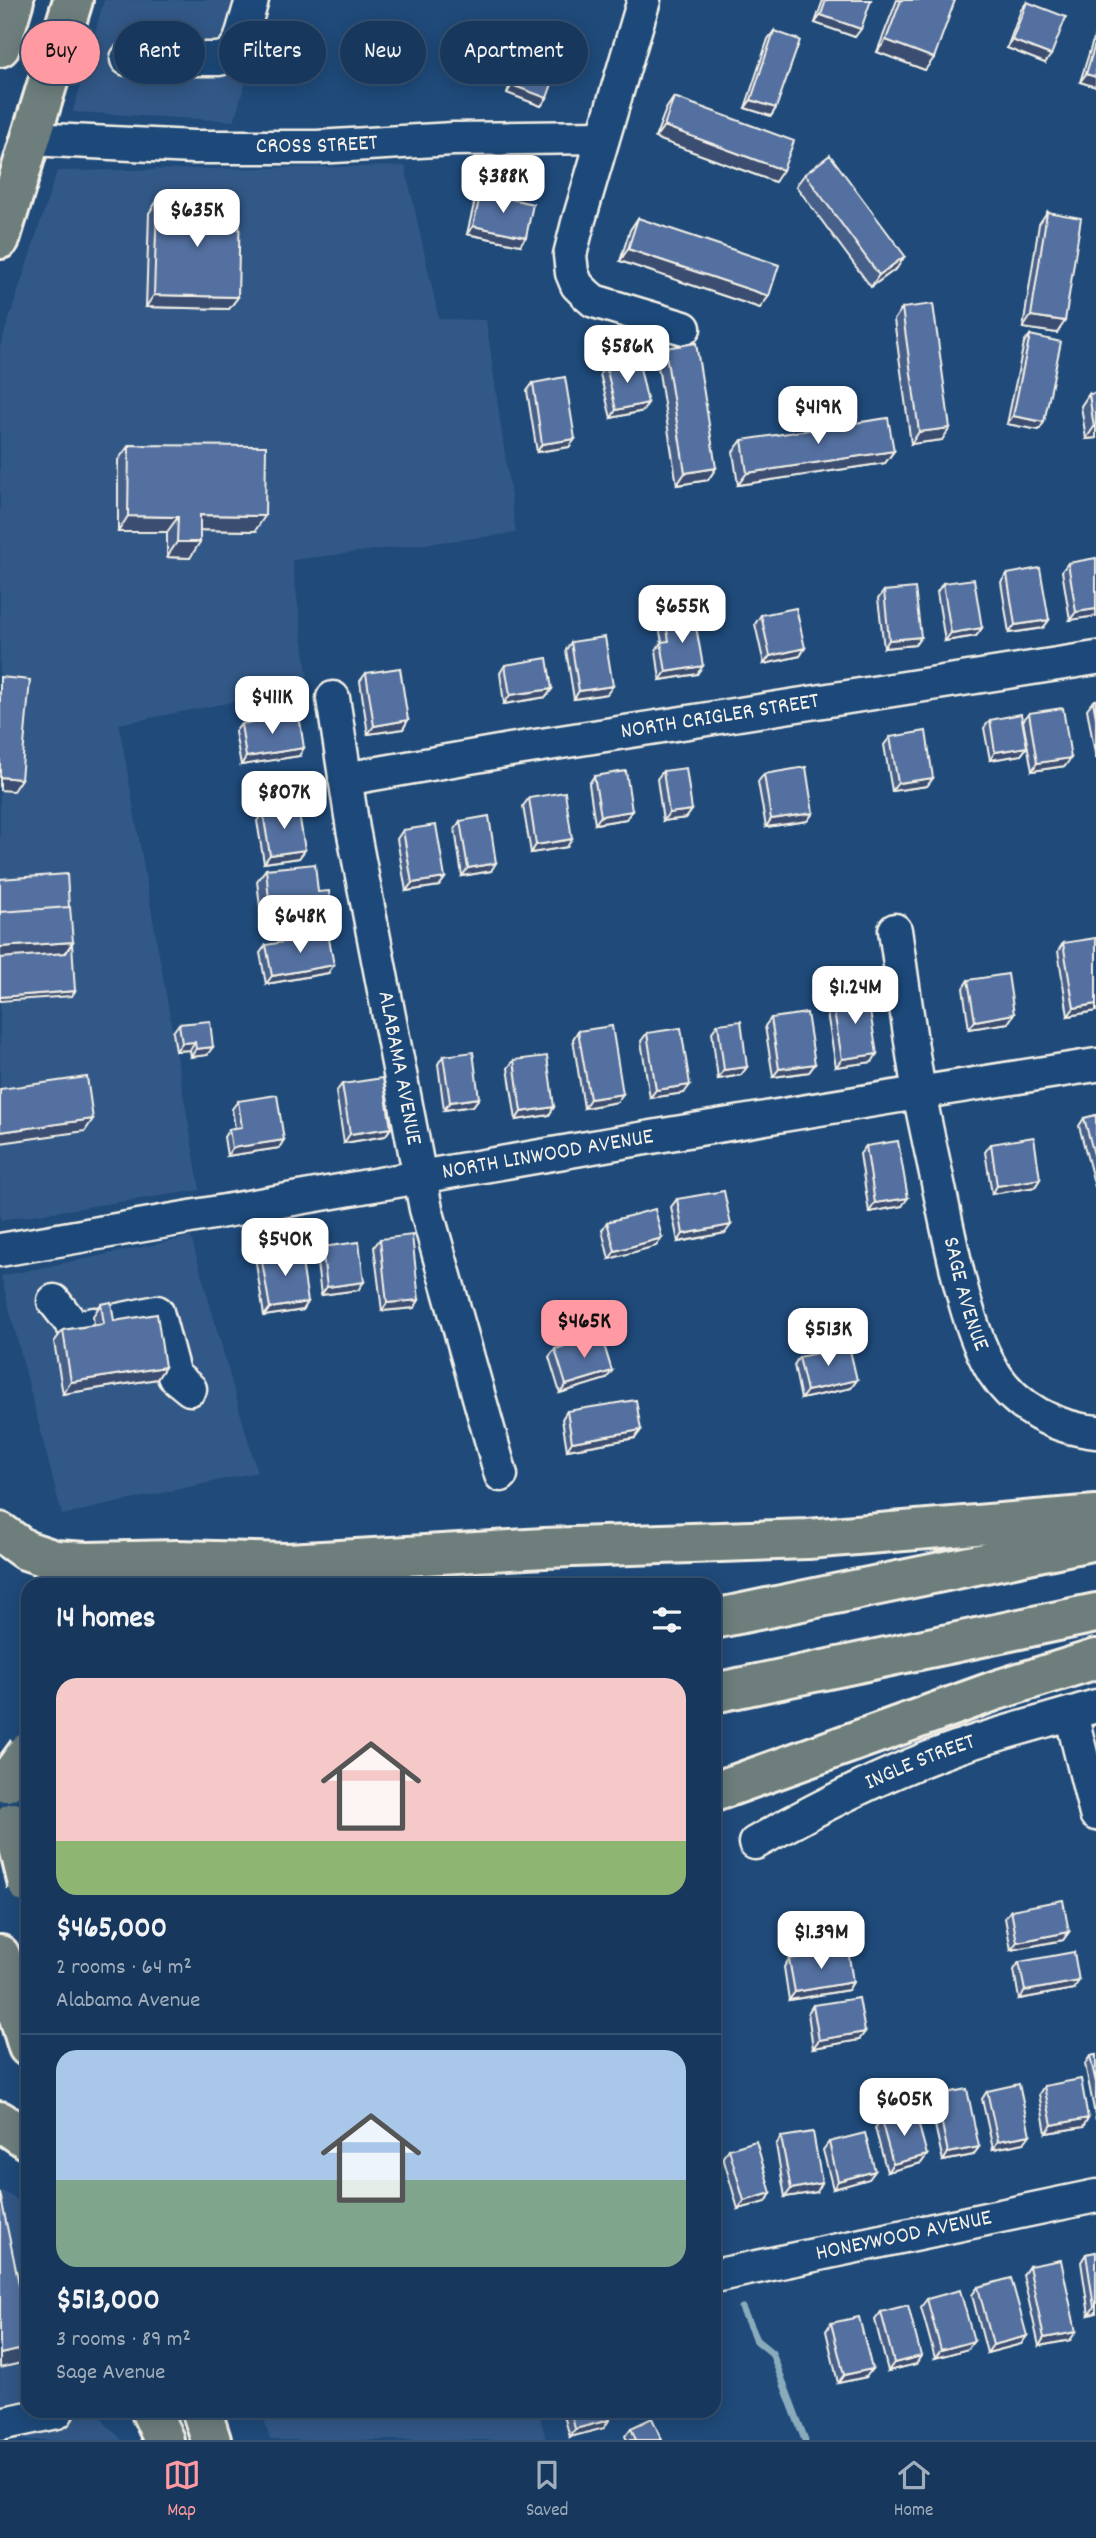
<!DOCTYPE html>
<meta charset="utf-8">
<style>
:root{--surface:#17385c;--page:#203f62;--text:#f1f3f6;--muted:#9eacbb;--line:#365272;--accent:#ff9aa2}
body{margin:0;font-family:Dekko,sans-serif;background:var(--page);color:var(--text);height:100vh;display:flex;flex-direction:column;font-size:26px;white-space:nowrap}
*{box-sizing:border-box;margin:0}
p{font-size:23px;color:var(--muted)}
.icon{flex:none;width:38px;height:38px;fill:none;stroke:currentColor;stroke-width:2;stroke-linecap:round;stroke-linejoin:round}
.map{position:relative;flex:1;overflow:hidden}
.details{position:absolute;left:21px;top:1578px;width:700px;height:840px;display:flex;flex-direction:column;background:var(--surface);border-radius:21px;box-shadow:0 4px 18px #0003,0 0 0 2px var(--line)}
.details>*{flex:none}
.guide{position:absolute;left:21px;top:21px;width:700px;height:63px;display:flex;gap:14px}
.price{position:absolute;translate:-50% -60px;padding:0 16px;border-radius:14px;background:#fff;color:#222;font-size:23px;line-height:46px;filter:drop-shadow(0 2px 4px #0008)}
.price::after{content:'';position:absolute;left:50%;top:42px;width:21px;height:16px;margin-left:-10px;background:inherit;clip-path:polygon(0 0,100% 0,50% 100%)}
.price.selected{background:var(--accent);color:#111}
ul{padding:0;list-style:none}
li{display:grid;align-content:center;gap:14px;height:371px;padding:0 35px}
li+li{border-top:2px solid var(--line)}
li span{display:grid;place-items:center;height:217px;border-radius:21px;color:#555}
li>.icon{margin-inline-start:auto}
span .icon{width:126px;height:126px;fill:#fffc;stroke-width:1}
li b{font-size:30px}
h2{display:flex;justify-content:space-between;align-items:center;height:84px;padding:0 35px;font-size:30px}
.pill{padding:0 24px;border-radius:32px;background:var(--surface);box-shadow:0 4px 18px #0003,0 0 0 2px var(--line);font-size:24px;line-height:63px}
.pill.selected{background:var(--accent);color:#111}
.tab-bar{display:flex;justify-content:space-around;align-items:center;height:98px;border-top:2px solid var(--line);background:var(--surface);font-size:19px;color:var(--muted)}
.tab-bar a{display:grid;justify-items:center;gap:4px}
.tab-bar .selected{color:var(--accent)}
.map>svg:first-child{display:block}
.built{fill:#335887}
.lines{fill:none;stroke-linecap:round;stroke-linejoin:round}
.stream{stroke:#8aabbc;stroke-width:7}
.minor-casing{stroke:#f4f1e8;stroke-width:37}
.highway-casing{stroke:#f4f1e8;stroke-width:44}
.minor{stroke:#1f4a7a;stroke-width:32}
.highway{stroke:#6d7e7c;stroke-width:38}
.highway-bridge-casing{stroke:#f4f1e8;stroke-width:44;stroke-linecap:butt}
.highway-bridge{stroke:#6d7e7c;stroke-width:38}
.wall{fill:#47608a;stroke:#f4f1e8;stroke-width:2}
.shaded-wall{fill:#3a4e70;stroke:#f4f1e8;stroke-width:2}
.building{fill:#5370a0;stroke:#f4f1e8;stroke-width:2}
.labels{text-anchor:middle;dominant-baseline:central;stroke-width:7;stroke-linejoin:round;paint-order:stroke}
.street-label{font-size:23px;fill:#f4f1e8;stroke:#1f4a7a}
</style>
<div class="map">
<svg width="1096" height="2440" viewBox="0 0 1096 2440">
<rect width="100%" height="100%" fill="#1f4a7a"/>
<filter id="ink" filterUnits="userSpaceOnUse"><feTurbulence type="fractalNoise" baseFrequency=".0143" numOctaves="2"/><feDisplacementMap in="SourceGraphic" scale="14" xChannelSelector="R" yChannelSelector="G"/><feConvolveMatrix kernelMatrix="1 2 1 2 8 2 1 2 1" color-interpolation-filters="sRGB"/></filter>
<g filter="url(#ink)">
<path class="built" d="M104 0H270L234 121 73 112Z
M405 166 439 319 486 320 516 533 292 560 309 687 119 724 200 1190 0 1220V347L57 171Z
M191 1237 257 1472 62 1515 1 1276Z
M0 2190 28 2206V2412H99L105 2423 122 2440H0Z
M262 2412H539L546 2440H270Z"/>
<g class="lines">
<path class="stream" d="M742 2308 756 2340 772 2353 805 2440"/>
<defs>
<g id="minor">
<path d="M644 0 578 223 570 255 572 273 577 285 587 295 594 301 684 328"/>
<path d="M127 59H219L231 55 240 41 252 0"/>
<path id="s1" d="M30 139 193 147H317L453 139 602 137"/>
<path id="s2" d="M333 698 353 829 426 1209 501 1475"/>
<path id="s3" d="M345 779 510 750 1096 658"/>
<path id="s4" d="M895 930C903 984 910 1039 919 1092 927 1134 937 1176 945 1217 955 1263 969 1334 994 1373 1017 1408 1055 1428 1096 1432"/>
<path id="s5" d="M0 1250C365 1187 730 1121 1096 1065"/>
<path d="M54 1301 75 1328 94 1324"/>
<path d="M104 1323 157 1312 174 1376 190 1389"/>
<path d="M1071 1714 1096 1814"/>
<path id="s6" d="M755 1843C820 1806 887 1772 958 1747 1003 1732 1050 1720 1096 1706"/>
<path id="s7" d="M714 2276 1096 2196"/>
<path d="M0 2424 57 2412"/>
</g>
<path id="highway" d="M0 47 14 0
M0 239 73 0
M0 1532 25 1550 55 1560 87 1562 177 1560 288 1563 544 1548 808 1539 1096 1515
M714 1619 1096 1540
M714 1693 1096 1613
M714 1792 997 1690 1096 1659
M0 1955 28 2047
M0 2121 28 2140
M151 2412 164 2440
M202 2412 211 2440"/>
</defs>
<use href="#minor" class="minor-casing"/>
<use href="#highway" class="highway-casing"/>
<use href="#minor" class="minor"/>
<use href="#highway" class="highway"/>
<defs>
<path id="highway-bridge" d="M6 1782 28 1752
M13 1822 28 1884"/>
</defs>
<use href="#highway-bridge" class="highway-bridge-casing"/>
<use href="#highway-bridge" class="highway-bridge"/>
</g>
<path class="wall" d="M823 0H871L855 37 815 23Z
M897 0H955L925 70 877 52Z
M1027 2 1045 63 1007 48 1021 10Z
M774 31 776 108 771 116 745 108 768 39Z
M1096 31V87L1080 82Z
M531 35 547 98 541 106 507 93 525 43Z
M674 97 775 182 655 138 666 109Z
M805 174 897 268 871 287 796 186Z
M481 192 520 245 467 234 475 200Z
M157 201 238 297 229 309 146 307 149 213Z
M1047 212 1057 333 1023 328 1039 224Z
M638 218 760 308 620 261 630 230Z
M902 308 942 440 911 444 894 320Z
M1030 335 1044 422 1039 430 1007 424 1024 343Z
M665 348 716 468 708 480 677 485 657 360Z
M606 366 643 411 611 418 600 374Z
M533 383 575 439 569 447 537 452 527 391Z
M1089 394 1096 438 1086 439 1081 406Z
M742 440 894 451 885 463 738 485 733 452Z
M129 445 255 531 200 530 190 558 167 557V532H118V460Z
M1068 563 1096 616 1070 620 1062 571Z
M1007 574 1049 620 1043 628 1009 633 1001 582Z
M943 583 982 628 976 636 945 641 937 592Z
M884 591 921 637 915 645 884 648 878 599Z
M761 615 805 648 800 656 764 664 755 624Z
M665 619 697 674 660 680 656 650 662 642 659 627Z
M571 642 607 694 574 699 566 650Z
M505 665 552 689 546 697 504 704 500 673Z
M366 673 408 720 403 729 368 734 360 681Z
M1096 700V759L1087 709 1093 701Z
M1029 713 1065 766 1032 771 1023 721Z
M990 720 1027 747 1021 755 990 760 984 728Z
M241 724 299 756 241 765 235 732Z
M890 737 933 778 927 786 892 791 884 745Z
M663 771 692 810 686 818 663 821 657 779Z
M764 774 813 813 807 821 766 827 758 782Z
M594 776 632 811 626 819 595 824 589 784Z
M529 798 567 847 531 853 523 806Z
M263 813 305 850 299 858 264 863 257 821Z
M460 821 491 871 462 876 455 829Z
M403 830 445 878 439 886 406 891 397 839Z
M266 869 318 892 331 914 323 926 263 933 257 881Z
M1063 943 1096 1011 1068 1016 1058 951Z
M266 945 328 973 266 984 260 953Z
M968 980 1014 1014 1008 1023 969 1029 963 988Z
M832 999 872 1062 836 1067 826 1007Z
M771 1018 815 1064 809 1072 773 1077 765 1026Z
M179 1024 207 1055 191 1057 190 1050 176 1051 173 1032Z
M718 1024 747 1067 741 1075 718 1079 712 1032Z
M578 1031 617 1102 584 1108 573 1039Z
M647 1033 684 1093 650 1098 641 1041Z
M443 1056 479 1098 473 1106 444 1110 438 1064Z
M514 1060 554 1107 549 1115 516 1120 508 1068Z
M342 1084 391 1128 385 1136 344 1143 336 1092Z
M238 1101 279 1148 227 1156 224 1137 229 1129 235 1128 232 1109Z
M1096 1115V1187H1095L1079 1126 1084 1118Z
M991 1144 1040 1179 1035 1187 992 1194 985 1152Z
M866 1146 902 1206 869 1212 860 1154Z
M677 1199 725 1233 678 1242 671 1207Z
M607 1222 662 1238 656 1246 609 1259 602 1230Z
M380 1239 419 1300 414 1308 382 1311 374 1247Z
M322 1247 358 1290 321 1295 316 1255Z
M261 1255 308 1302 303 1310 264 1316 256 1263Z
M101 1304 114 1321 165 1367 157 1379 63 1394 54 1342 63 1330 94 1325 93 1316Z
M555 1349 612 1371 606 1379 560 1393 549 1357Z
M799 1357 857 1380 851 1388 801 1399 794 1365Z
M567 1411 641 1430 635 1438 567 1450 562 1419Z
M1011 1910 1069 1932 1063 1940 1011 1950 1005 1918Z
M789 1959 853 1982 848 1990 789 2000 784 1967Z
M1019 1962 1073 1989 1019 1999 1014 1970Z
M813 2005 859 2040 813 2048 808 2013Z
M1096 2055V2120L1085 2064 1090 2056Z
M1044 2086 1083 2127 1046 2133 1039 2094Z
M987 2091 1024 2143 993 2149 982 2099Z
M936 2095 979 2147 973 2155 943 2161 930 2103Z
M881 2120 927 2155 921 2163 887 2172 875 2128Z
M781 2137 817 2192 785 2197 776 2145Z
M829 2142 875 2171 869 2179 833 2189 823 2150Z
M729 2149 771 2193 766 2202 738 2209 723 2157Z
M1096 2252V2313L1089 2315 1081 2262 1086 2254Z
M1029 2266 1070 2340 1039 2346 1023 2275Z
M978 2287 1021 2344 987 2353 972 2295Z
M927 2299 968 2349 935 2358 921 2307Z
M881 2312 916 2364 888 2371 875 2320Z
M831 2323 866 2377 838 2383 826 2331Z
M563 2412H607L609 2420 604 2428 570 2437Z
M631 2428 662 2440H627L625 2436Z"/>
<path class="shaded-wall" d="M821 15 861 29 855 37 815 23Z
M886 40 934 58 925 70 877 52Z
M1012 40 1051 55 1045 63 1007 48Z
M1086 74 1096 77V87L1080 82Z
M512 85 547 98 541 106 507 93Z
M751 100 776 108 771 116 745 108Z
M664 126 783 170 775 182 655 138Z
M473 226 526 237 520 245 467 234Z
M628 249 769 296 760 308 620 261Z
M905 256 897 268 871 287 879 275Z
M154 295 238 297 229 309 146 307Z
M1031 316 1065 321 1057 333 1023 328Z
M648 403 643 411 611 418 616 410Z
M1013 416 1044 422 1039 430 1007 424Z
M1094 427H1096V438L1086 439Z
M950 428 942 440 911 444 919 432Z
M575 439 569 447 537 452 542 444Z
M894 451 885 463 738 485 747 473Z
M716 468 708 480 677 485 685 473Z
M200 515 265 516 255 531 189 530Z
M128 516 178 517 167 532H118Z
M177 542H200L190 558 167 557Z
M1096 609V616L1070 620 1076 612Z
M1049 620 1043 628 1009 633 1015 625Z
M982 628 976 636 945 641 951 633Z
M921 637 915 645 884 648 889 640Z
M805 648 800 656 764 664 770 656Z
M703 666 697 674 660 680 666 672Z
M613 686 607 694 574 699 579 691Z
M552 689 546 697 504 704 510 695Z
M408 720 403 729 368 734 374 726Z
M1027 747 1021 755 990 760 995 752Z
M304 748 299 756 241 765 246 757Z
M1071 758 1065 766 1032 771 1037 763Z
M0 777 21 779 13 791 0 790Z
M933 778 927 786 892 791 898 783Z
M692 810 686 818 663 821 669 813Z
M632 811 626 819 595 824 601 816Z
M813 813 807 821 766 827 771 819Z
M572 839 567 847 531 853 536 845Z
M305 850 299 858 264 863 270 855Z
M496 863 491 871 462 876 468 868Z
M445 878 439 886 406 891 412 883Z
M331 914 323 926 263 933 271 921Z
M73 942 64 954 0 959V947Z
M334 965 328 973 266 984 272 976Z
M75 991 72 996 0 1001V997Z
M1096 1004V1011L1068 1016 1074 1008Z
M1014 1014 1008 1023 969 1029 975 1021Z
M195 1042 190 1050 176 1051 182 1043Z
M213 1047 207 1055 191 1057 196 1049Z
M877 1054 872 1062 836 1067 842 1059Z
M815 1064 809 1072 773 1077 779 1069Z
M747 1067 741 1075 718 1079 724 1070Z
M690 1085 684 1093 650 1098 656 1090Z
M623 1094 617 1102 584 1108 590 1099Z
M479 1098 473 1106 444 1110 450 1102Z
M554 1107 549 1115 516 1120 521 1112Z
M93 1119 85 1131 0 1143V1132Z
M391 1128 385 1136 344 1143 350 1134Z
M284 1140 279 1148 227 1156 232 1148Z
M1040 1179 1035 1187 992 1194 997 1186Z
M908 1198 902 1206 869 1212 875 1203Z
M731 1225 725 1233 678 1242 683 1234Z
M662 1238 656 1246 609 1259 615 1251Z
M364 1282 358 1290 321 1295 327 1287Z
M419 1300 414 1308 382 1311 387 1303Z
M308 1302 303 1310 264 1316 270 1308Z
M165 1367 157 1379 63 1394 71 1382Z
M612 1371 606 1379 560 1393 566 1385Z
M857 1380 851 1388 801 1399 807 1391Z
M641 1430 635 1438 567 1450 572 1442Z
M1069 1932 1063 1940 1011 1950 1017 1942Z
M1079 1981 1073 1989 1019 1999 1025 1991Z
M853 1982 848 1990 789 2000 795 1992Z
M865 2032 859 2040 813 2048 819 2040Z
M1088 2118 1083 2127 1046 2133 1052 2125Z
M1030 2135 1024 2143 993 2149 998 2141Z
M979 2147 973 2155 943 2161 948 2153Z
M927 2155 921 2163 887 2172 893 2164Z
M875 2171 869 2179 833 2189 838 2181Z
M822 2183 817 2192 785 2197 791 2189Z
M771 2193 766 2202 738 2209 744 2201Z
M1096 2306V2313L1089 2315 1094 2307Z
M1076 2332 1070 2340 1039 2346 1044 2338Z
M1027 2336 1021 2344 987 2353 993 2345Z
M974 2341 968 2349 935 2358 941 2350Z
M28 2348V2354L21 2363 0 2368V2354Z
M921 2356 916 2364 888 2371 894 2363Z
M872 2369 866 2377 838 2383 844 2375Z
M609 2420 604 2428 570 2437 575 2429Z"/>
<path class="building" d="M826 0H871L861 29 821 15Z
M901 0H955L934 58 886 40Z
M1027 2 1066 17 1051 55 1012 40Z
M774 31 800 40 776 108 751 100Z
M531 35 565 47 547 98 512 85Z
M1096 41V77L1086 74Z
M674 97 794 141 783 170 664 126Z
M830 155 905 256 879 275 805 174Z
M481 192 533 204 526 237 473 226Z
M157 201 240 203 238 297 154 295Z
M1047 212 1081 218 1065 321 1031 316Z
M638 218 779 265 769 296 628 249Z
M933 304 950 428 919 432 902 308Z
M1030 335 1061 342 1044 422 1013 416Z
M696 343 716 468 685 473 665 348Z
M638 359 648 403 616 410 606 366Z
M565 377 575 439 542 444 533 383Z
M1096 393V427H1094L1089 394Z
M888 418 894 451 747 473 742 440Z
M129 445 266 446 265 516 200 515V542H177L178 517 128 516Z
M1096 558V609L1076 612 1068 563Z
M1040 568 1049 620 1015 625 1007 574Z
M974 579 982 628 951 633 943 583Z
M915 588 921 637 889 640 884 591Z
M796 608 805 648 770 656 761 615Z
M694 615 703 666 666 672 661 642 669 641 665 619Z
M605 637 613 686 579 691 571 642Z
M547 658 552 689 510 695 505 665Z
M400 668 408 720 374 726 366 673Z
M0 677 30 680 21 779 0 777Z
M1096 700V718L1093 701Z
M1063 708 1071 758 1037 763 1029 713Z
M1021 714 1027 747 995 752 990 720Z
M299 715 304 748 246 757 241 724Z
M926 731 933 778 898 783 890 737Z
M806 767 813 813 771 819 764 774Z
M686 768 692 810 669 813 663 771Z
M626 771 632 811 601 816 594 776Z
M565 792 572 839 536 845 529 798Z
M298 807 305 850 270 855 263 813Z
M489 816 496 863 468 868 460 821Z
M436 825 445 878 412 883 403 830Z
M315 864 318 892 329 891 331 914 271 921 266 869Z
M67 874 69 907 0 912V879Z
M70 907 73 942 0 947V912Z
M328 934 334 965 272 976 266 945Z
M1096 938V1004L1074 1008 1063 943Z
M72 943 75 991 0 997V958L66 953Z
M1008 974 1014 1014 975 1021 968 980Z
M867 993 877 1054 842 1059 832 999Z
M807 1013 815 1064 779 1069 771 1018Z
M210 1021 213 1047 196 1049 195 1042 182 1043 179 1024Z
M741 1021 747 1067 724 1070 718 1024Z
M612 1026 623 1094 590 1099 578 1031Z
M681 1028 690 1085 656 1090 647 1033Z
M473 1052 479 1098 450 1102 443 1056Z
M547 1056 554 1107 521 1112 514 1060Z
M87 1077 93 1119 0 1132V1089Z
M383 1078 391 1128 350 1134 342 1084Z
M277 1095 284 1140 232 1148 229 1129 242 1127 238 1101Z
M1096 1115V1162L1084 1118Z
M1034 1137 1040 1179 997 1186 991 1144Z
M898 1141 908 1198 875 1203 866 1146Z
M724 1191 731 1225 683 1234 677 1199Z
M655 1209 662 1238 615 1251 607 1222Z
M412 1235 419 1300 387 1303 380 1239Z
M359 1242 364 1282 327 1287 322 1247Z
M300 1249 308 1302 270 1308 261 1255Z
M111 1302 114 1321 157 1314 165 1367 71 1382 63 1330 104 1324 101 1304Z
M601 1335 612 1371 566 1385 555 1349Z
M849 1346 857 1380 807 1391 799 1357Z
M636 1400 641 1430 572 1442 567 1411Z
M1063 1900 1069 1932 1017 1942 1011 1910Z
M848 1950 853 1982 795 1992 789 1959Z
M1074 1952 1079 1981 1025 1991 1019 1962Z
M859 1998 865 2032 819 2040 813 2005Z
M1096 2055V2083L1090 2056Z
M1081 2079 1088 2118 1052 2125 1044 2086Z
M1019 2084 1030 2135 998 2141 987 2091Z
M967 2089 979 2147 948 2153 936 2095Z
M915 2111 927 2155 893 2164 881 2120Z
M813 2132 822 2183 791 2189 781 2137Z
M865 2133 875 2171 838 2181 829 2142Z
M756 2141 771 2193 744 2201 729 2149Z
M0 2193 28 2327V2348L0 2354Z
M1096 2252V2306L1094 2307 1086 2254Z
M1061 2260 1076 2332 1044 2338 1029 2266Z
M1011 2278 1027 2336 993 2345 978 2287Z
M960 2290 974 2341 941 2350 927 2299Z
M908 2305 921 2356 894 2363 881 2312Z
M859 2317 872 2369 844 2375 831 2323Z
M571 2412H607L609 2420 575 2429Z
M652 2418 662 2440H636L631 2428Z"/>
</g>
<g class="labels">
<g class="street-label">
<text stroke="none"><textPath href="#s1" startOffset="287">CROSS STREET</textPath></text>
<text stroke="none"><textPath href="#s3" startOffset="380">NORTH CRIGLER STREET</textPath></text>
<text stroke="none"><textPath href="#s2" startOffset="376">ALABAMA AVENUE</textPath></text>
<text stroke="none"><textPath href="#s5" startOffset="556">NORTH LINWOOD AVENUE</textPath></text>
<text stroke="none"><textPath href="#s4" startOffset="371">SAGE AVENUE</textPath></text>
<text stroke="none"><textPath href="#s6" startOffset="184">INGLE STREET</textPath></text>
<text stroke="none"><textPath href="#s7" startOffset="194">HONEYWOOD AVENUE</textPath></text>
</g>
</g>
</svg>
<b class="price" style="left:503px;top:215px">$388K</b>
<b class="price" style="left:197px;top:249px">$635K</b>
<b class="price" style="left:627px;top:385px">$586K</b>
<b class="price" style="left:818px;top:446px">$419K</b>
<b class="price" style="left:682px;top:645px">$655K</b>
<b class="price" style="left:272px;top:736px">$411K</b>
<b class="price" style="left:284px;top:831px">$807K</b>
<b class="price" style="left:300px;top:955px">$648K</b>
<b class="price" style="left:855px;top:1026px">$1.24M</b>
<b class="price" style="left:285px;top:1278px">$540K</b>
<b class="price selected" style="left:584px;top:1360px">$465K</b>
<b class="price" style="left:828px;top:1368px">$513K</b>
<b class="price" style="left:821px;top:1971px">$1.39M</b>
<b class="price" style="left:904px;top:2138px">$605K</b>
<div class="guide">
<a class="pill selected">Buy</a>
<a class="pill">Rent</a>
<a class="pill">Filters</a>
<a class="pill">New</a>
<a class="pill">Apartment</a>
</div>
<section class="details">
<h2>14 homes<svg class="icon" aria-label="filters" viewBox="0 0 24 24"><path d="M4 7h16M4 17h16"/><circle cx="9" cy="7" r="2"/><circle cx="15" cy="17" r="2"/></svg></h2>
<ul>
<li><span style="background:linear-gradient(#f6c9c9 75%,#8fb573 0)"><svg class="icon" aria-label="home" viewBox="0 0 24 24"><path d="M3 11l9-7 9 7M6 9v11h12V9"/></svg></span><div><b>$465,000</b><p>2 rooms · 64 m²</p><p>Alabama Avenue</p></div></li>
<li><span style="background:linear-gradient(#a9c7e8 60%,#7fa58c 0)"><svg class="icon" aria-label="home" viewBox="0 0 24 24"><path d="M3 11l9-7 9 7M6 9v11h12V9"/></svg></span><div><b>$513,000</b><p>3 rooms · 89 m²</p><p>Sage Avenue</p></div></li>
</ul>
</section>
</div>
<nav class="tab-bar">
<a class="selected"><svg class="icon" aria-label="map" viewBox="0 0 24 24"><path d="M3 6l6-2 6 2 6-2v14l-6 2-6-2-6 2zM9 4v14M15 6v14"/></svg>Map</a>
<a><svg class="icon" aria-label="saved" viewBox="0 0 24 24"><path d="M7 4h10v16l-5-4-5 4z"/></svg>Saved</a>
<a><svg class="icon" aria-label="home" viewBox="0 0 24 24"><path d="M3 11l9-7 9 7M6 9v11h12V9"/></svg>Home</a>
</nav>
